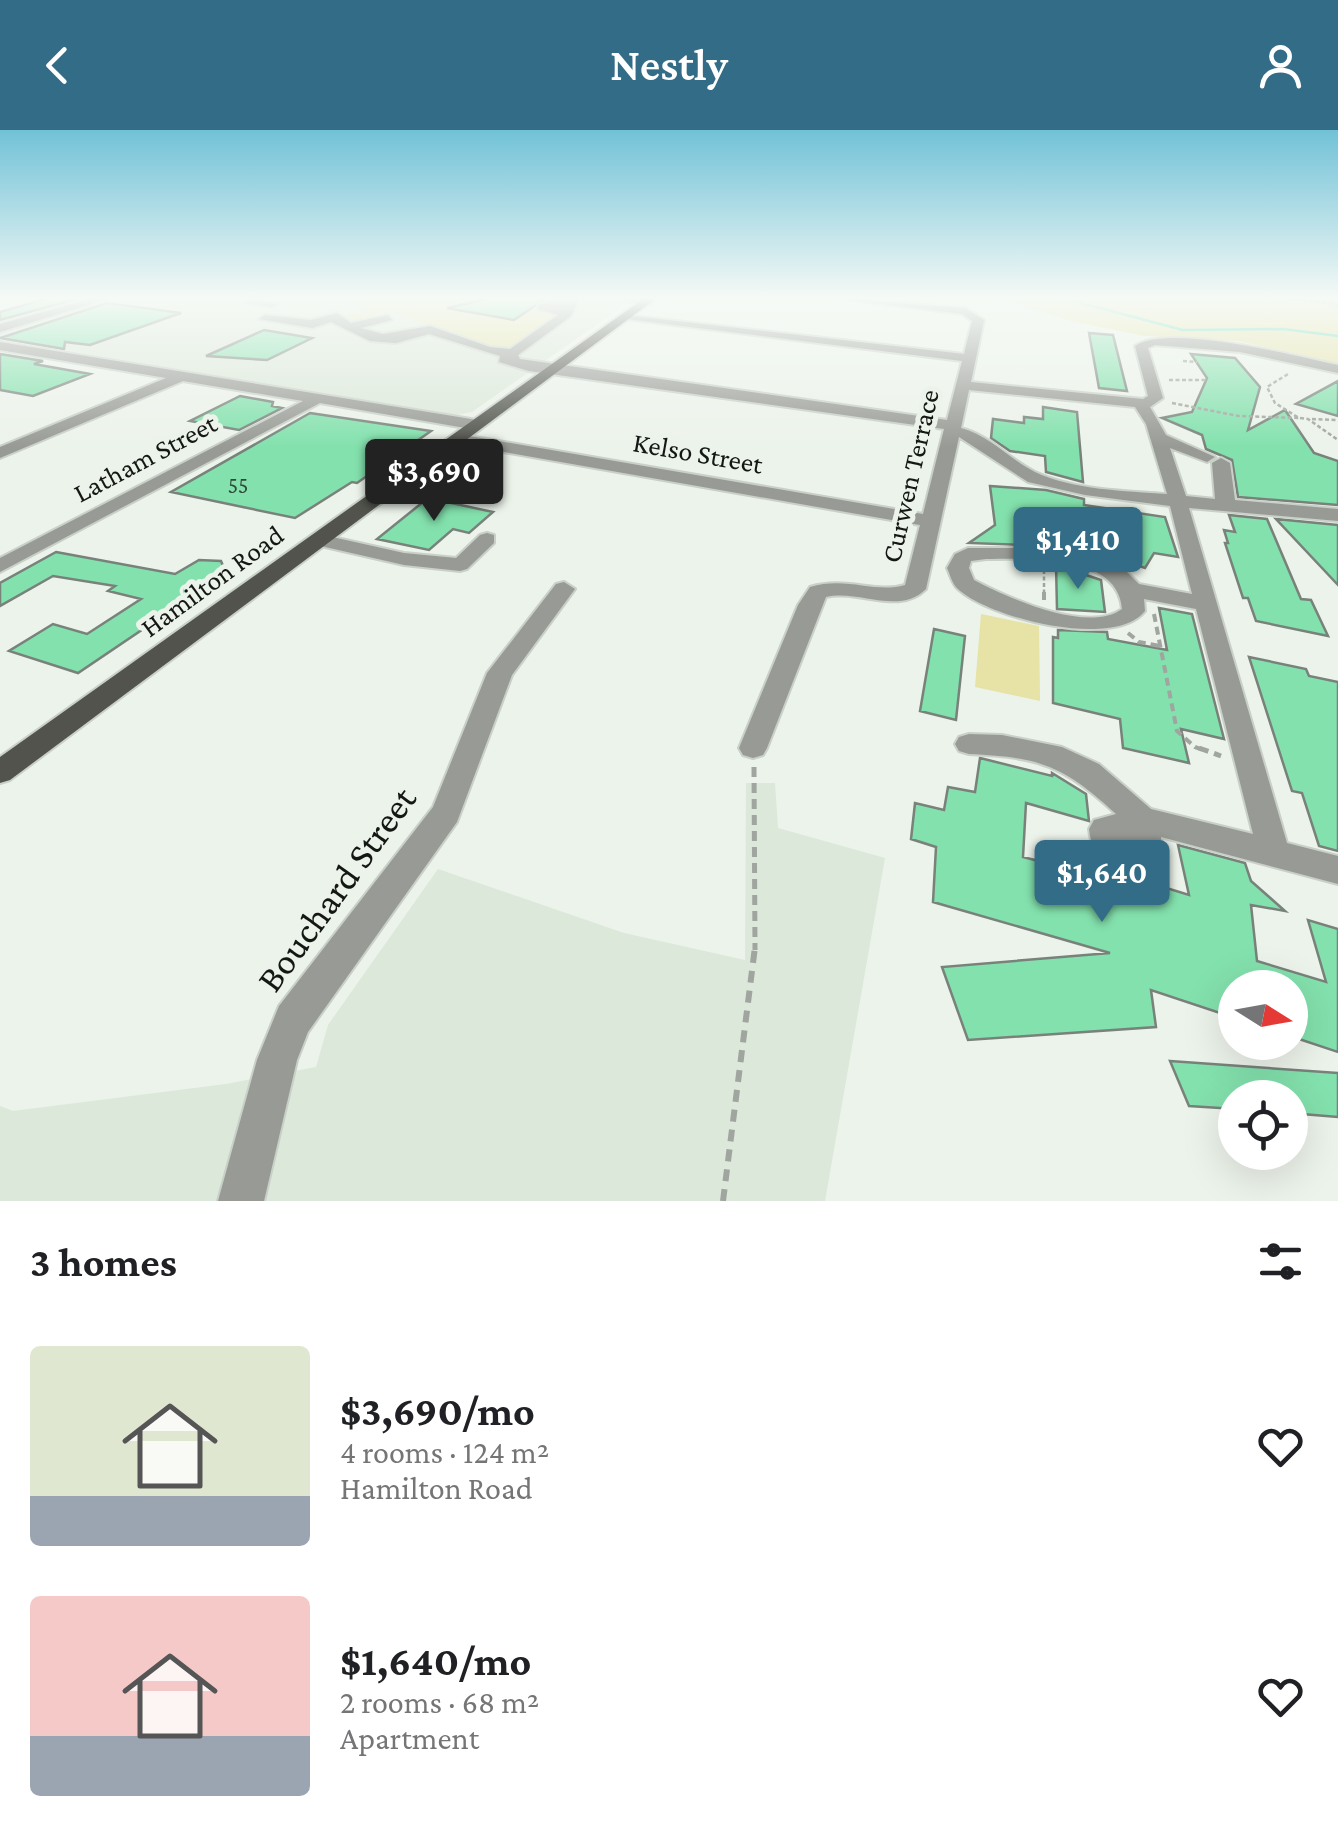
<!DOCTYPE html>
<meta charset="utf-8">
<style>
:root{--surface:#fff;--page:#f6f6f6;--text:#202124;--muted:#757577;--accent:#336c86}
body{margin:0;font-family:"Crimson Pro",serif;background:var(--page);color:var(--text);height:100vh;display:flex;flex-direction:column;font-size:38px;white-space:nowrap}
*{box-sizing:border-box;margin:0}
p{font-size:32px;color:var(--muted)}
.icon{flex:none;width:55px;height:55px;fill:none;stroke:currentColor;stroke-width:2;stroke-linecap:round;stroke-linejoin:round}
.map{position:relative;height:1071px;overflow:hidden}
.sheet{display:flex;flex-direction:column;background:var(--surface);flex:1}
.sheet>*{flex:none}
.needle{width:65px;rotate:101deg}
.tools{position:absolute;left:1218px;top:840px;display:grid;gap:20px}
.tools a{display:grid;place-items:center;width:90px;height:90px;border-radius:50%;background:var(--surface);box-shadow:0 10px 40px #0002;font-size:50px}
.price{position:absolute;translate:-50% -85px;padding:0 22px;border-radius:10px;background:var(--accent);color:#fff;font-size:32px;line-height:65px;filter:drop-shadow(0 2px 5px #0008)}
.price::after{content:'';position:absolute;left:50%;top:60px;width:30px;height:22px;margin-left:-15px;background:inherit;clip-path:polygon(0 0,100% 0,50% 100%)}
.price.current{background:#222;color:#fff}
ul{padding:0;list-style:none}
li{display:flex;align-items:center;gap:30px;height:250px;padding:0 30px}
li span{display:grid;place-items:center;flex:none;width:280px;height:200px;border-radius:10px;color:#555}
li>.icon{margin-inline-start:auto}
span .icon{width:120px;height:120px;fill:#fffc;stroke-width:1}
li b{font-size:42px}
h2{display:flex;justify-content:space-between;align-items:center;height:120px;padding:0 30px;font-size:42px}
header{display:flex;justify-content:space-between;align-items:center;height:130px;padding:0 30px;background:var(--accent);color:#fff;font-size:45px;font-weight:600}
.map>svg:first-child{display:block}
.built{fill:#dce8d9}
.green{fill:#e7e2a5}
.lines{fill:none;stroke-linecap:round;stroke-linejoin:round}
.stream{stroke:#5ed8bd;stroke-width:2.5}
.building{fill:#83e1ad;stroke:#78827b;stroke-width:2.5}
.minor-casing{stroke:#c9d0c8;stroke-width:4}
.major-casing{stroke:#c9d0c8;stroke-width:4}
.path-far3{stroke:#a0a59f;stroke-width:2.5;stroke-dasharray:4 2.5;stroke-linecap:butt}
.path-far2{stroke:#a0a59f;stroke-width:4;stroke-dasharray:8 5;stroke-linecap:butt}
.path-far1{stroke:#a0a59f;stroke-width:5;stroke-dasharray:10 6;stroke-linecap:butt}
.path{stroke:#a0a59f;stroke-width:6;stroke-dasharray:12 8;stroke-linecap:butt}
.minor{fill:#989a95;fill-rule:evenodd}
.major{fill:#51534c;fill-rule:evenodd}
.labels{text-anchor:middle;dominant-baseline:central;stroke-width:10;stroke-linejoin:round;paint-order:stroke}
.far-number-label{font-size:22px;fill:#304a3a}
.far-street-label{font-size:28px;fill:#141714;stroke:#ecf3ea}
.near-street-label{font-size:38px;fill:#141714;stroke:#ecf3ea}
</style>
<header><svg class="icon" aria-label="back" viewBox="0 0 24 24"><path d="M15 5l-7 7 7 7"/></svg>Nestly<svg class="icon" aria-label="person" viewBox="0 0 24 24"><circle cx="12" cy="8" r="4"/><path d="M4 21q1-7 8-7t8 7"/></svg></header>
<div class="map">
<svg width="1338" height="1071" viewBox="0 0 1338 1071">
<rect width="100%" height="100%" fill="#ecf3ea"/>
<path class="built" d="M79 167H636L472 282 452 286 0 209V190Z
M746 653H775L778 698 885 728 825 1071H0V976L13 981 226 954 316 937 328 895 438 739 624 803 745 830Z"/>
<path class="green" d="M341 167H501L556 187 509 217 492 220 392 181 349 192 338 188 372 180Z
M997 167H1338V233L1238 211 1144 206 1071 191Z
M981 484 1039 496 1040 571 975 557Z"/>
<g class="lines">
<path class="stream" d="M1058 167 1183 200 1283 199 1338 206
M1329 167 1338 177"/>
</g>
<path class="building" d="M52 167 76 169 0 190V182Z
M496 167H548L514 190 447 178Z
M107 173 181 183 90 215 65 212 64 219 0 208Z
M264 200 312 208 267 230 206 226Z
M1089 203 1113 205 1127 261 1099 258Z
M0 224 43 231 34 234 90 244 33 266 0 260Z
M1191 224 1235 228 1260 257 1248 300 1285 280 1314 323 1338 331V375L1238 367 1232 330 1206 319 1202 305 1162 288 1192 282 1207 248Z
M1338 251V286L1296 274Z
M240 266 273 272 272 276 282 278 239 300 190 291Z
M1043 277 1077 282 1083 352 1046 342 1045 326 1010 321 991 308 993 289 1024 293V287L1043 289Z
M310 283 431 301 357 353 352 352 295 388 171 362Z
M990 356 1046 360 1084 369V375L1165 387 1178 427 1154 423 1145 438 1098 422V425L1055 416 969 413 995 395Z
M428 368 493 382 469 403 453 399 429 420 377 409Z
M1229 385 1267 389 1301 469 1311 470 1328 506 1256 491 1248 468H1243L1225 413H1228L1224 400 1235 402Z
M1276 389 1338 395V455Z
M56 422 175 444 199 430 221 431 226 443 78 543 9 521 53 494 87 504 141 469 108 461 115 456 53 446 0 476V453Z
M1056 435 1101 450 1105 482 1057 479Z
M1159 478 1192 484 1224 609 1181 599 1189 633 1123 618 1120 589 1053 573V507L1058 508V500L1107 502 1108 509 1167 520Z
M934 499 965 506 956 590 920 581Z
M1249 527 1306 539 1309 546 1338 552V721L1319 716 1302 663 1292 661Z
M980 628 1052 646V643L1086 664 1089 691 1026 673 1023 727 1094 745 1101 734 1121 744 1189 765 1178 715 1245 733 1251 751 1285 781 1251 775 1257 831 1326 852 1308 790 1338 799V922L1290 906V858H1235V888L1151 860 1156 897 968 910 942 837 1110 823 933 772 936 717 911 709 915 673 944 680 948 657 975 662Z
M1170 931 1338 943V987L1290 983V968H1235V979L1189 976Z"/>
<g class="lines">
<defs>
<path id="minor" d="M97 167H114L0 202V194Z
M565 167 578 171 571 186 518 225 520 229 947 290 962 231 618 188 624 185 964 224 972 191 962 184 826 167 965 178 984 190 971 252 1143 269 1148 266 1135 216C1168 193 1296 226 1338 235V243L1240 222 1155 215 1148 218 1163 268 1150 277 1166 305 1215 327 1207 332 1170 318 1186 366 1215 369 1212 333 1221 328 1230 333 1235 370 1338 379V391L1189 378 1287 713 1338 726V754L1161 707 1163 728 1158 738C1124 750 1093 737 1089 699L1094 690 1116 684C1064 636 1040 627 969 624L959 621 955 614 959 607 969 604 1002 605 1062 617 1099 634 1151 679 1253 704 1196 479 1144 469 1145 481C1114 520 989 488 958 459 952 454 950 444 947 438L955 424 968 418H1040L1104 430 1126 441 1139 454 1192 464 1170 376 1085 365 1028 352 959 307 926 459C899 486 859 459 826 467L767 618 763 625 753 628 743 625 739 618 798 475 810 457C847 446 875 464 905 455L920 395 458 314 450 309 458 304 923 384 944 299 529 241 499 232 500 226 429 204 396 213 370 211 331 192 312 198 259 189 265 185 311 190 337 183 351 193 388 185 392 190 361 198 383 204 430 196 490 217 510 219 558 185 538 179V175ZM969 260 1135 277 1146 294 1167 364C1125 361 1073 360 1035 342 1009 329 989 305 961 298ZM986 429C1028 429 1118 423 1122 479 1088 504 1008 468 974 450L969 438 971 431Z
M612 167H633L651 173 645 176Z
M249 168 278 174 272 177 245 173Z
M0 212 477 290 485 295 477 300 320 273 0 442V428L303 271 183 251 0 328V317L166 248 0 220Z
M487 403 494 405V413L467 439 460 441 404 435 312 414 309 410 319 404 404 423 456 428 480 405Z
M564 452 575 459 512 545 457 692 308 902 297 930 264 1071H218L257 930 279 876 433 677 487 543 556 454Z"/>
<path id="major" d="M646 167H658L10 650 0 653V627Z"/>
</defs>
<use href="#minor" class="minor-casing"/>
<use href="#major" class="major-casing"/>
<path class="path-far3" d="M1277 167 1338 174
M1183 231 1197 232
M1169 250H1206
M1172 273 1239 286 1299 288 1275 273 1267 257 1288 244
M1300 288 1308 289 1338 310
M1312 289 1338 290
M1044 440V465"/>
<path class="path-far2" d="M1044 462V470
M1154 484 1177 601 1195 617 1206 621
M1128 503 1139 512 1160 516"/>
<path class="path-far1" d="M1199 618 1221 626
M754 637 755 820"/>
<path class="path" d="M723 1071 755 817"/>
<use href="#minor" class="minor"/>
<use href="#major" class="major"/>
</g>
<linearGradient id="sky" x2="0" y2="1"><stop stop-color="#71c2d7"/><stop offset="0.53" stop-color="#f6faf6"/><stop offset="1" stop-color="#f6faf6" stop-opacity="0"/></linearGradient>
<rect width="1338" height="317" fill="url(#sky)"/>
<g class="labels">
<g class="far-number-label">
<text x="238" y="355">55</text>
</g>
<g class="far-street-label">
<text transform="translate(698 323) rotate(10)">Kelso Street</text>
<text transform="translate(145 328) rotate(-28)">Latham Street</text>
<text transform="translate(910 346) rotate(-77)">Curwen Terrace</text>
<text transform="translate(212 451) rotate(-36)">Hamilton Road</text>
</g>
<g class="near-street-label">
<text transform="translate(336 759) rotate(-54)">Bouchard Street</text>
</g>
</g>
</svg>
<div class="tools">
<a><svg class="needle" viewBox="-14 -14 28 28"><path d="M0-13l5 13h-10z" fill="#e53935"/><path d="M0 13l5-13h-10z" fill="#757577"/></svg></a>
<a><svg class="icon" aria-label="locate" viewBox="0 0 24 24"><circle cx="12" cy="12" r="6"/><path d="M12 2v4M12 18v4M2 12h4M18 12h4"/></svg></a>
</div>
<b class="price current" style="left:434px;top:394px">$3,690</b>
<b class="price" style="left:1078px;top:462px">$1,410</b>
<b class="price" style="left:1102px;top:795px">$1,640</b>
</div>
<section class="sheet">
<h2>3 homes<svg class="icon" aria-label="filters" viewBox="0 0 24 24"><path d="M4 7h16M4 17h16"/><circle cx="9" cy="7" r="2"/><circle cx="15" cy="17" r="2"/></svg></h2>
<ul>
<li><span style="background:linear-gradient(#dfe7d0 75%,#9aa5b1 0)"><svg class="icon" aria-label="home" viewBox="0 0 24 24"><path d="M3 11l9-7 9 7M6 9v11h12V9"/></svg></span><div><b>$3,690/mo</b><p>4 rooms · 124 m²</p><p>Hamilton Road</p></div><svg class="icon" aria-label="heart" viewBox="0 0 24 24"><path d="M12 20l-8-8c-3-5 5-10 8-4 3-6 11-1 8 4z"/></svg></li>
<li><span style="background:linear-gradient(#f6c9c9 70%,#9aa5b1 0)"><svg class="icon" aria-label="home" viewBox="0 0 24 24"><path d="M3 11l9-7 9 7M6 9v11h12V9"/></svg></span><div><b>$1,640/mo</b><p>2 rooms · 68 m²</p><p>Apartment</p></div><svg class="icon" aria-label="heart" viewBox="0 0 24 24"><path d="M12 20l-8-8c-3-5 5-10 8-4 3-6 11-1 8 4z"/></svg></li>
</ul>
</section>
